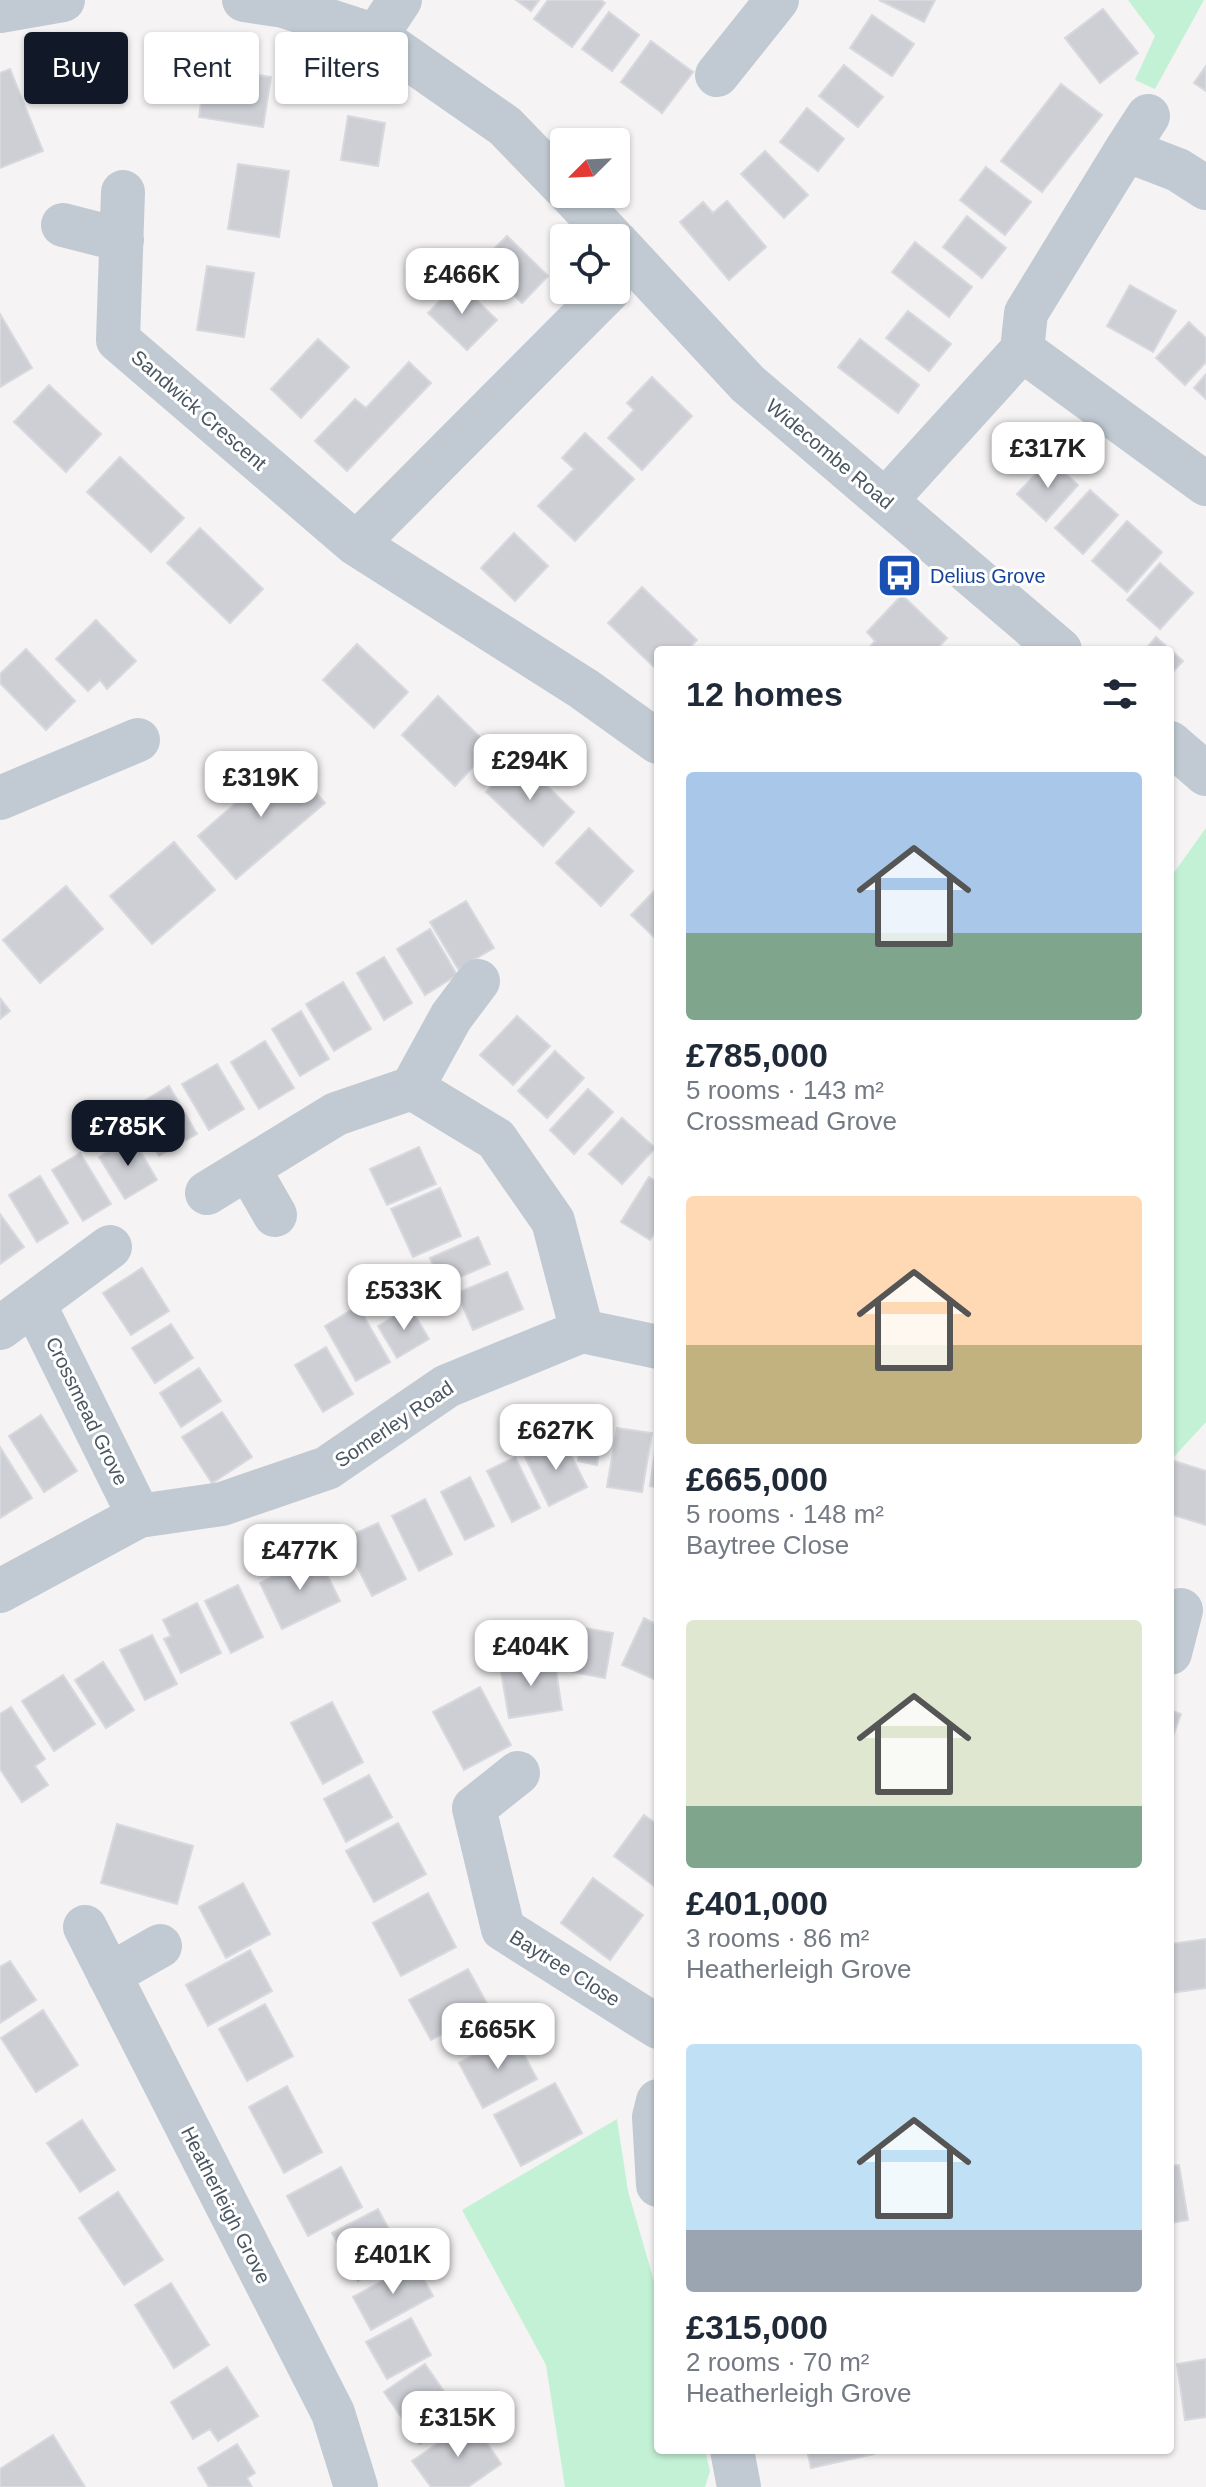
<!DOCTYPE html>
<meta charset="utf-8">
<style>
:root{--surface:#fff;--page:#f2f2f3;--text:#1f2937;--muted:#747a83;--accent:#111827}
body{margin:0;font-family:Arial,sans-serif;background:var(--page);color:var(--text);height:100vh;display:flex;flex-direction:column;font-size:30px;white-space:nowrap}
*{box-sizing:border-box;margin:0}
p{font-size:26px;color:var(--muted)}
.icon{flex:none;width:44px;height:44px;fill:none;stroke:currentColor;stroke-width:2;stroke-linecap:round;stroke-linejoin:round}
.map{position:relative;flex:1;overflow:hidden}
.side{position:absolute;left:654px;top:646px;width:520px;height:1808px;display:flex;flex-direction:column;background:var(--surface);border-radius:8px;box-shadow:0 2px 6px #0004}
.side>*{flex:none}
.top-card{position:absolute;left:24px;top:32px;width:510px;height:72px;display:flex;gap:16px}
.needle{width:52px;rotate:246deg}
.fabs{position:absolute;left:550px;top:128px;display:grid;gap:16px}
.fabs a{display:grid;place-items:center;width:80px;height:80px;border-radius:8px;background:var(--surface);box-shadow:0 2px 6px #0004;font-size:40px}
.price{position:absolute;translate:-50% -68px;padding:0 18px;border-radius:16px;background:#fff;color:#222;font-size:26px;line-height:52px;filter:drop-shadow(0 2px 4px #0008)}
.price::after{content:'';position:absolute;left:50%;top:48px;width:24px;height:18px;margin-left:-12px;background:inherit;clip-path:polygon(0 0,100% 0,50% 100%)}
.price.active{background:var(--accent);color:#fff}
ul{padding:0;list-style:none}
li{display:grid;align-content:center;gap:16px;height:424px;padding:0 32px}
li span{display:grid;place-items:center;height:248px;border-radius:8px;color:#555}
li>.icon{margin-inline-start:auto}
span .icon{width:144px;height:144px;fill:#fffc;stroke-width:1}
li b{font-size:34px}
h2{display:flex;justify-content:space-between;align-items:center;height:96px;padding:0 32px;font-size:34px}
.pill{padding:0 28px;border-radius:8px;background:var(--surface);box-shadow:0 2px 6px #0004;font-size:28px;line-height:72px}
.pill.active{background:var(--accent);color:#fff}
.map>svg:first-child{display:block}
.green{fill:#c3f1d5}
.building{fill:#cdcfd5;stroke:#d7d9de;stroke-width:2}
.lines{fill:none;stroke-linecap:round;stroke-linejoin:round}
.minor{stroke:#c1cad2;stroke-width:44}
.labels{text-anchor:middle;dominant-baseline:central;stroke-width:6;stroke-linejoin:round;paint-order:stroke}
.street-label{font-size:20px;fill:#4a5661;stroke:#fff}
.transit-label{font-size:20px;fill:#164399;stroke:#fff;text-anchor:start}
</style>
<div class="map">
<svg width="1206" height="2487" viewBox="0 0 1206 2487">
<rect width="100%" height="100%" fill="#f5f3f3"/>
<path class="green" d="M1128 0H1204L1155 89 1135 80 1155 36Z
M1206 828V1422L1170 1461V878Z
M617 2119 628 2191 658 2295V2450H705L710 2471 705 2487H565L546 2365 462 2210Z"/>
<path class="building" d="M516 0H539L531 11Z
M548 0H601L605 3 572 47 534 19Z
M879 0H935L924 22Z
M1103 9 1138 53 1100 83 1065 38Z
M609 12 639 35 612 71 582 49Z
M872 15 914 44 892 76 850 48Z
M651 41 693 72 662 113 621 82Z
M844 65 883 97 858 127 819 96Z
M1206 66V91L1194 83Z
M206 67 271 77 263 127 199 117Z
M10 69 43 151 0 168V73Z
M1061 84 1102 115 1042 192 1001 161Z
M807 108 844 139 818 171 780 142Z
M348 116 385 123 378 166 341 160Z
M765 151 808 195 784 218 741 174Z
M238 164 289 171 279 237 228 229Z
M986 167 1031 202 1005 235 960 200Z
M727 201 766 247 729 280 680 222 703 202 713 213Z
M967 216 1006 248 982 278 943 247Z
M507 236 548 276 522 303 480 263Z
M915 242 972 287 949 317 892 272Z
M207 266 254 273 244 337 197 330Z
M458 282 497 320 467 350 428 313Z
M1130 285 1176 311 1153 352 1107 326Z
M908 311 951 344 929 371 886 338Z
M0 314 32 368 0 387Z
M1189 322 1206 338V362L1185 385 1156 358Z
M318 339 349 367 301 418 271 389Z
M860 339 919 385 898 413 838 367Z
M409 362 431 383 347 471 315 441 355 399 366 408Z
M1206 374V399L1194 388Z
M652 377 692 416 642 470 608 438 634 410 627 403Z
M49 385 101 434 66 472 14 422Z
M585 433 634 479 575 541 538 506 574 469 562 458Z
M120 457 184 518 151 552 87 492Z
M1050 459 1078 485 1046 521 1017 494Z
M1090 490 1118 515 1083 554 1055 528Z
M1127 521 1162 552 1127 592 1092 561Z
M200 528 263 589 230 623 167 563Z
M514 533 548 566 515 601 481 568Z
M1160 563 1193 593 1160 629 1127 600Z
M642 587 697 640 687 650H658V671L608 623Z
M902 595 947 638 936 650H867L875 641 867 632Z
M96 620 136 661 107 689 100 680 88 691 56 659Z
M1156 637 1183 661 1170 675V650H1145Z
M357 644 408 692 374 728 323 680Z
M26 649 75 701 46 730 0 683V674Z
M438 696 491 748 455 786 402 735Z
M518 758 574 812 543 846 486 792Z
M286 759 325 803 236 879 198 836Z
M589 828 633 871 601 906 556 863Z
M174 842 215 890 152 944 110 896Z
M66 886 103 929 40 983 3 940Z
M658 887V941L631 915Z
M466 901 494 948 458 969 430 922Z
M430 929 457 975 425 995 397 949Z
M384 957 412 1003 384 1020 357 973Z
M343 982 371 1029 334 1051 306 1004Z
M0 998 10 1011 0 1019Z
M301 1011 329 1059 300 1076 272 1029Z
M517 1016 550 1046 513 1085 480 1055Z
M265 1041 294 1088 259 1109 231 1062Z
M555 1051 584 1078 547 1118 518 1091Z
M217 1064 244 1109 209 1130 182 1084Z
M169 1086 197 1134 159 1156 131 1109Z
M588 1089 613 1112 574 1154 550 1130Z
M622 1118 655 1148 622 1184 589 1154Z
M132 1137 157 1180 125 1199 99 1157Z
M419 1147 436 1184 387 1205 370 1169Z
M80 1153 111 1204 83 1221 52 1170Z
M40 1176 68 1223 37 1242 9 1195Z
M649 1177 658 1183V1228L650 1240 621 1222Z
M440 1188 461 1236 413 1257 391 1209Z
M0 1214 24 1247 0 1264Z
M478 1237 490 1264 442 1285 430 1258Z
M142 1268 169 1311 131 1335 103 1293Z
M507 1272 523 1309 473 1330 457 1293Z
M358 1306 390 1362 356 1381 325 1326Z
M410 1307 429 1339 397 1358 378 1326Z
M171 1324 193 1358 155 1383 132 1348Z
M326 1347 353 1394 323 1412 295 1365Z
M199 1368 221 1401 181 1427 160 1393Z
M222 1412 252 1457 212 1483 182 1437Z
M41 1415 77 1471 44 1492 9 1436Z
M584 1420 604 1423 597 1465 578 1461Z
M617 1428 652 1433 642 1492 607 1487Z
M657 1438H658V1488L650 1486Z
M563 1439 587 1487 549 1506 525 1457Z
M0 1447 32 1498 0 1518Z
M515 1457 540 1508 512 1522 487 1471Z
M1174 1461 1206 1471V1525L1170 1514V1474Z
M470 1477 494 1526 465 1540 441 1492Z
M425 1499 452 1554 419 1571 392 1516Z
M378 1523 406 1579 372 1596 343 1539Z
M317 1554 340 1601 282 1629 260 1583Z
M238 1585 263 1637 231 1653 205 1601Z
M197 1603 221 1653 181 1673 164 1639 171 1636 163 1620Z
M644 1618 658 1625V1681L622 1665Z
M579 1627 613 1633 605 1678 572 1672Z
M152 1635 177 1684 145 1700 120 1650Z
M554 1657 562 1710 509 1718 500 1666Z
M103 1662 134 1710 106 1728 75 1680Z
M63 1675 95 1724 54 1751 22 1701Z
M480 1687 511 1745 464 1770 433 1712Z
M332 1702 363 1762 323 1784 291 1723Z
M11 1707 45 1759 35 1766 48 1785 22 1802 0 1769V1714Z
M1170 1710 1181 1714 1170 1744Z
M369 1775 392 1817 346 1842 324 1799Z
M644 1815 658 1825V1889L614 1856Z
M398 1823 426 1874 374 1902 346 1851Z
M117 1824 193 1846 177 1904 101 1883Z
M593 1878 643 1915 610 1960 561 1923Z
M243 1883 270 1934 226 1958 199 1907Z
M428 1893 456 1947 401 1976 373 1923Z
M1206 1939V1988L1170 1993V1944Z
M250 1950 272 1991 208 2026 186 1985Z
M10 1961 36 2000 0 2023V1967Z
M468 1969 490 2009 431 2040 409 2000Z
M265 2004 293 2056 247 2081 219 2029Z
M43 2010 78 2065 36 2092 1 2038Z
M513 2034 537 2079 483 2108 459 2063Z
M555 2083 582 2133 521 2166 494 2115Z
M287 2086 322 2152 284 2173 249 2107Z
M82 2120 115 2170 80 2192 47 2143Z
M1179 2165 1188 2220 1170 2223V2166Z
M341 2167 362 2207 308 2236 287 2196Z
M118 2192 163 2260 124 2285 79 2218Z
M378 2209 403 2256 358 2281 332 2233Z
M415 2263 433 2296 371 2330 353 2297Z
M171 2283 209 2345 174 2368 135 2305Z
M411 2318 431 2355 387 2379 366 2342Z
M1206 2359V2417L1185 2420 1177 2364Z
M425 2364 461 2416 420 2444 384 2392Z
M227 2367 258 2416 218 2441 210 2429 193 2439 171 2402Z
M472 2420 501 2464 468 2487H431L412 2461Z
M53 2435 85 2487H0V2469Z
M237 2444 255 2473 247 2478 252 2487H209L198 2468Z
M807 2450H873L874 2454 811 2468Z"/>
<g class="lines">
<path class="minor" d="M244 0 284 6 376 36 505 126 564 187
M0 11 63 0
M376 36 400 0
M717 75 777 0
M1126 150 1148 116
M123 192 118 340 356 544 584 689 658 742
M571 194 612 238
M63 225 122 240
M616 242 748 384 1060 650
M1022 350 1206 484
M885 501 1022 350 1026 313 1126 150 1178 170 1206 188
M356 544 609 290
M1170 743 1206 774
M0 798 138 740
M412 1088 451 1017 478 981
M248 1168 275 1215
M207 1193 336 1114 412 1088 496 1139 553 1221 582 1331
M35 1306 139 1516
M0 1328 110 1247
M0 1591 139 1516 222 1504 327 1468 447 1386 582 1331 658 1347
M1170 1653 1181 1610
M518 1773 474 1808 503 1929 658 2027
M85 1927 333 2413 356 2487
M109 1975 160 1946
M658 2101 654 2117 658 2185
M732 2450 739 2487"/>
</g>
<defs>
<symbol id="bus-square" viewBox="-11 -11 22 22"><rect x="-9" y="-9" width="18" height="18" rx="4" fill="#1a4fb4" stroke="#fff"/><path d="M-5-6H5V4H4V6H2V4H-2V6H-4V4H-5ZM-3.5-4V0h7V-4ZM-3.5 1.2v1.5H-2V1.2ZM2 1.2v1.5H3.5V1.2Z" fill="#fff"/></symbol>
</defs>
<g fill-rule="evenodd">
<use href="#bus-square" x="874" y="550" width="51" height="51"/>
</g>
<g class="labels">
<g class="street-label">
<text transform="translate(199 410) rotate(41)">Sandwick Crescent</text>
<text transform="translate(830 454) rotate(40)">Widecombe Road</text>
<text transform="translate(87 1411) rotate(64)">Crossmead Grove</text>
<text transform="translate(394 1424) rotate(-34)">Somerley Road</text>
<text transform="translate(565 1968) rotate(32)">Baytree Close</text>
<text transform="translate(226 2205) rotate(63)">Heatherleigh Grove</text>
</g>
<g class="transit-label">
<text x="930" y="576">Delius Grove</text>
</g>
</g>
</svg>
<div class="fabs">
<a><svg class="needle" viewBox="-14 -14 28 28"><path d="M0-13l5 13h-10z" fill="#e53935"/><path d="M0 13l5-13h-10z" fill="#747a83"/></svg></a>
<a><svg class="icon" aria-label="locate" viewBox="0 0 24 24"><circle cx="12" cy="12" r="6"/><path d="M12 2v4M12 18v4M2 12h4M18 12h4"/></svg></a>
</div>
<b class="price" style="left:462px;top:316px">£466K</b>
<b class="price" style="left:1048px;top:490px">£317K</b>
<b class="price" style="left:530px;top:802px">£294K</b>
<b class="price" style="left:261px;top:819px">£319K</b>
<b class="price active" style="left:128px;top:1168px">£785K</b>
<b class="price" style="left:404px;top:1332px">£533K</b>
<b class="price" style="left:556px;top:1472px">£627K</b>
<b class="price" style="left:300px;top:1592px">£477K</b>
<b class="price" style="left:531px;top:1688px">£404K</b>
<b class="price" style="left:498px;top:2071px">£665K</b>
<b class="price" style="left:393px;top:2296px">£401K</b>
<b class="price" style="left:458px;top:2459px">£315K</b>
<div class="top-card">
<a class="pill active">Buy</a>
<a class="pill">Rent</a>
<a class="pill">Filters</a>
</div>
<section class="side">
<h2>12 homes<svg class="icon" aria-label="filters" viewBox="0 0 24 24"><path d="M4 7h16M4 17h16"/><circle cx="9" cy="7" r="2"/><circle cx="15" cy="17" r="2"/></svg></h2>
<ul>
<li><span style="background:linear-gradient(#a9c7e8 65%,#7fa58c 0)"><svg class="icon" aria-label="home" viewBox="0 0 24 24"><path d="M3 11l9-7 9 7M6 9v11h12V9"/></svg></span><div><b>£785,000</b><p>5 rooms · 143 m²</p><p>Crossmead Grove</p></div></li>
<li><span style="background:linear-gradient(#ffd9b3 60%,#c2b280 0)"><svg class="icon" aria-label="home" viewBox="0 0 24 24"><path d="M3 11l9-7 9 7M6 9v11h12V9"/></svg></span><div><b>£665,000</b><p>5 rooms · 148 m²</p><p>Baytree Close</p></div></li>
<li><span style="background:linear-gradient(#dfe7d0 75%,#7fa58c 0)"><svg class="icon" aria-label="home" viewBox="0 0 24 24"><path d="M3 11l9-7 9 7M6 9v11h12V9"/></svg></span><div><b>£401,000</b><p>3 rooms · 86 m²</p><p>Heatherleigh Grove</p></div></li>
<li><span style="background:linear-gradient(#bfe0f5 75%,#9aa5b1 0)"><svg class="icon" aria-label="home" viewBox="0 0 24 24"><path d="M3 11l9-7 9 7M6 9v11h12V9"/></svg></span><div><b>£315,000</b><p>2 rooms · 70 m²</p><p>Heatherleigh Grove</p></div></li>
</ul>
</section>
</div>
